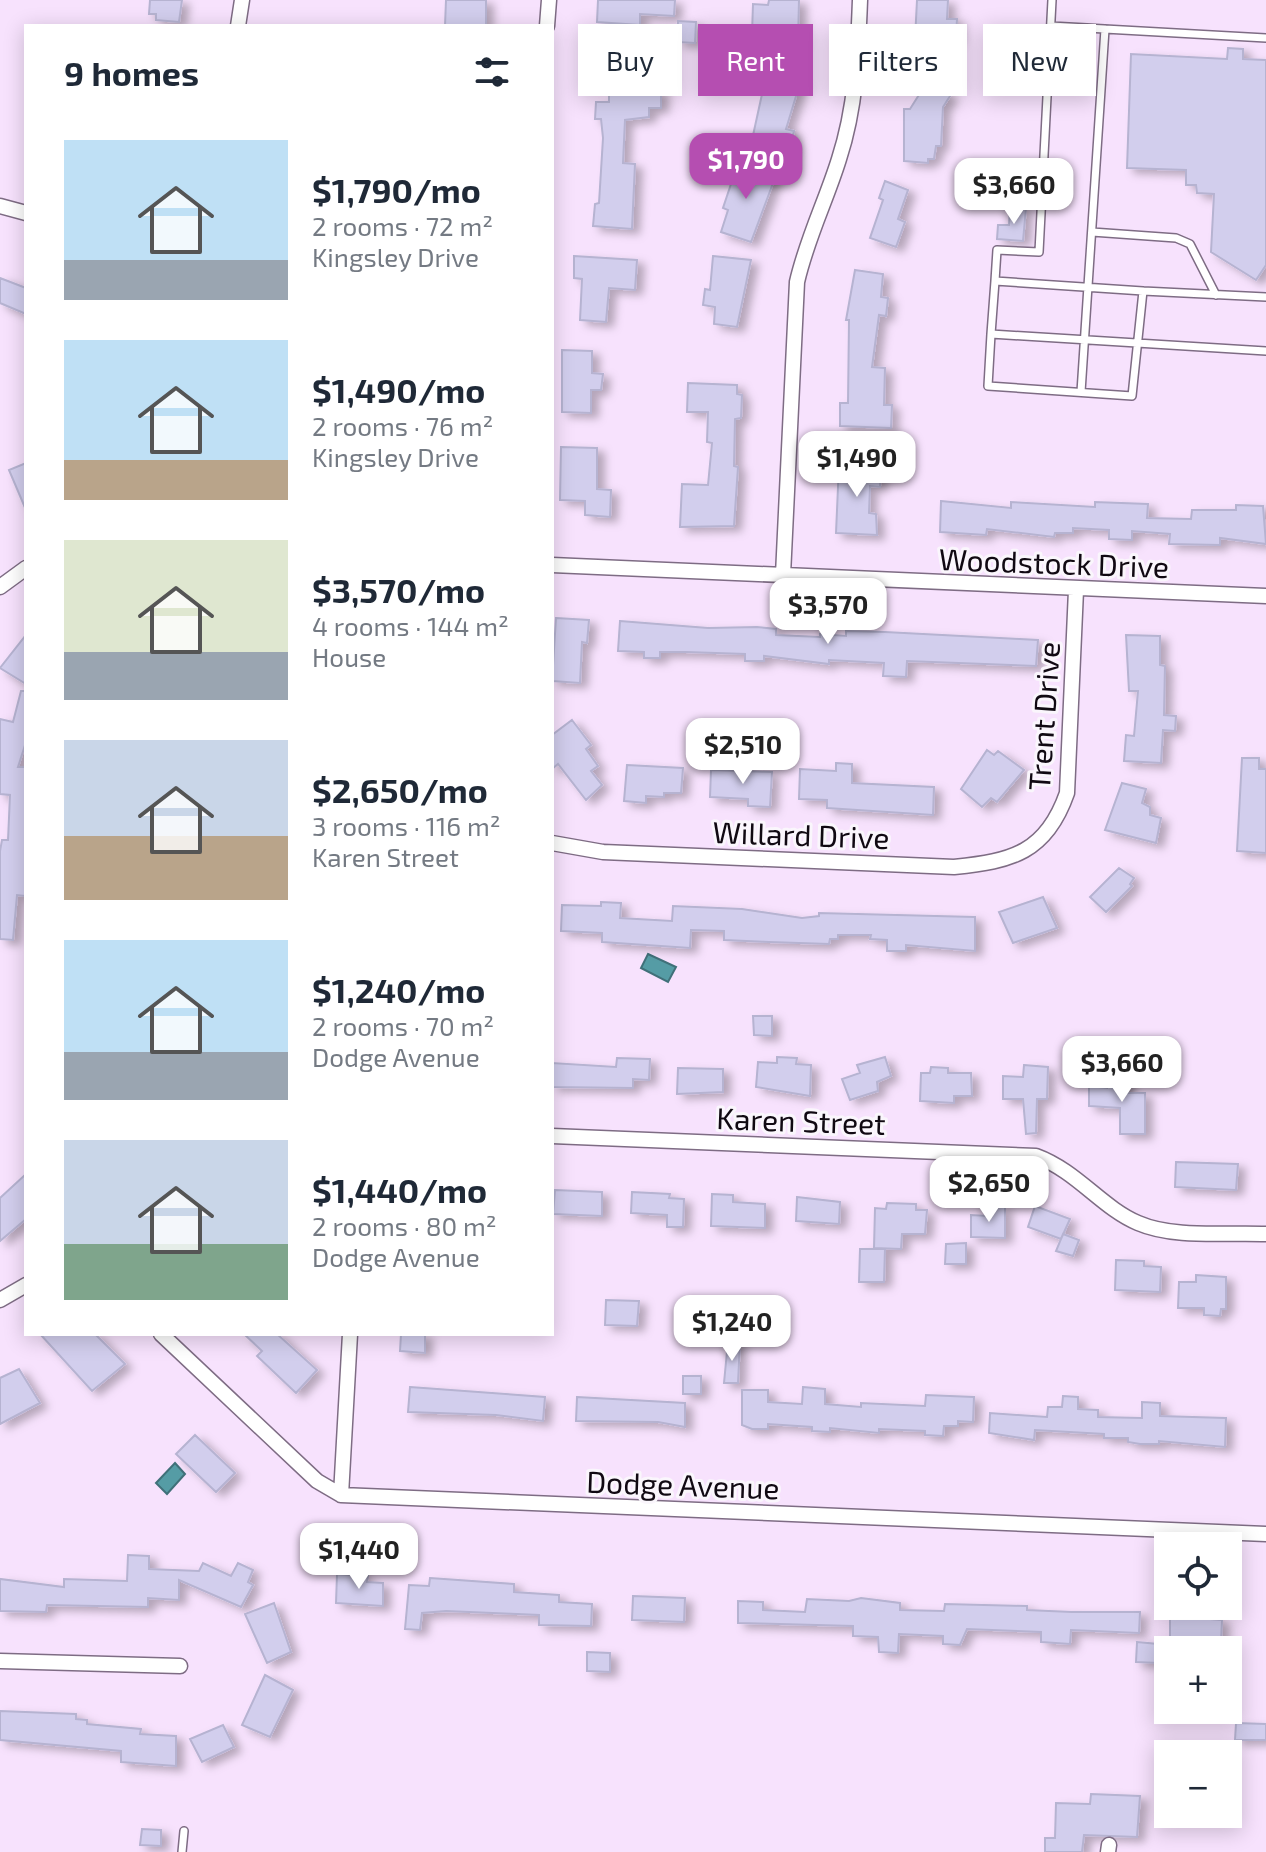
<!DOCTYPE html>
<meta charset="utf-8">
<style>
:root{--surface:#fff;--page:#f2f2f3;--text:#1f2937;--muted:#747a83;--accent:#b54eb1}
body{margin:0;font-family:"Exo 2",sans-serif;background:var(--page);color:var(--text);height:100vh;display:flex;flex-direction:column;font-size:30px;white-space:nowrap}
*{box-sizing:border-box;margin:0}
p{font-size:26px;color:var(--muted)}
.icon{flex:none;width:44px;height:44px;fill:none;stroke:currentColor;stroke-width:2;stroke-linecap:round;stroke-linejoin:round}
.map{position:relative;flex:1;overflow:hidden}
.panel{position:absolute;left:24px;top:24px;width:530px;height:1312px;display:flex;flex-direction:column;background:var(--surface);border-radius:0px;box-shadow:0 4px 20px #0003}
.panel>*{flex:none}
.banner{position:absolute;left:578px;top:24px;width:568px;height:72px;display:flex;gap:16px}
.controls{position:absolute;left:1154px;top:1532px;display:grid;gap:16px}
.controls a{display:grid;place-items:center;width:88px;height:88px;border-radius:0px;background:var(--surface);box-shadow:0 4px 20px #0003;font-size:40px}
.price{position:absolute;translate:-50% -68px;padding:0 18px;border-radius:16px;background:#fff;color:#222;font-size:26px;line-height:52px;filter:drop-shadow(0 2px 4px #0008)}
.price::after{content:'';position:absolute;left:50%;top:48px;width:24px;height:18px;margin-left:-12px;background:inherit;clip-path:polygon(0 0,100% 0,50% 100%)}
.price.active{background:var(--accent);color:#fff}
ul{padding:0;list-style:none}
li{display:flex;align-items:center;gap:24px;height:200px;padding:0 40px}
li span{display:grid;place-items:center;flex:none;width:224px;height:160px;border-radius:0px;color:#555}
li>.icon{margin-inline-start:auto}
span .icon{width:96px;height:96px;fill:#fffc;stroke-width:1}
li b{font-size:34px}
h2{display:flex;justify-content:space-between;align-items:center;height:96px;padding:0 40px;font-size:34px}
.chip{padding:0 28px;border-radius:0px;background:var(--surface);box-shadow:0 4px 20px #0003;font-size:28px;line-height:72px}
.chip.active{background:var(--accent);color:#fff}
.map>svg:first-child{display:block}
.water{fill:#559ca5;stroke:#407079;stroke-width:2}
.building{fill:#d2ceed;stroke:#b6b3d1;stroke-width:2;filter:url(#shadow)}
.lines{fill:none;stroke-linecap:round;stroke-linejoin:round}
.service-casing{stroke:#7e6c84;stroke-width:10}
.minor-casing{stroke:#7e6c84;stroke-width:17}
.service{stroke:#fff;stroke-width:7}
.minor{stroke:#fff;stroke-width:14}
.labels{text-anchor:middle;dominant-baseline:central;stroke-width:6;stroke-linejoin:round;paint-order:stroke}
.street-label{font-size:30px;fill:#100912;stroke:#faf6fc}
</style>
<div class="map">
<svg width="1266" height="1852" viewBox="0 0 1266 1852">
<defs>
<filter id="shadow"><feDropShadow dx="7" dy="4.5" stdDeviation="4" flood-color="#0004"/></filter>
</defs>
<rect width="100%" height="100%" fill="#f7e2fd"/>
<path class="water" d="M648 954 676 967 668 982 641 968Z
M175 1463 185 1474 167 1494 156 1483Z"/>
<path class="building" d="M150 0H182L179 22 156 20V14H149Z
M446 0H486V26H445Z
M598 0H675L674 16 640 14V25L597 22Z
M769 0H799L798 42 768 41V34H752L753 4 768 5Z
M917 0H948L947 19H957L956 39 946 38V59H914Z
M678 21 696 22 695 43 677 42Z
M1228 48 1243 49V59L1266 60V265L1256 280 1211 252 1214 194 1197 193 1196 185H1186V170L1127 168 1131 54 1227 59Z
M622 63 650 64V90H661V108H649V117L625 120 623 163 635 164 632 229 593 226 595 204 599 203 603 138 601 119H595L596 102H609V90L622 91Z
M766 76 800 83 786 129 794 131 790 148 752 140Z
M927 82 950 96 943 107 941 146H936L934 159H928V163L904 161V109H910Z
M732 163 776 175 751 242 721 232 728 210 723 208 732 181 726 179Z
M885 181 908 190 898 219 905 222 896 247 870 238 883 200 879 198Z
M1010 207 1026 208 1023 241 997 239 998 225H1009Z
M574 256 637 260 635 290 609 288 606 322 580 320 582 279 574 278Z
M713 256 751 260 737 327 714 324 715 307 703 305 705 289 710 290Z
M855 270 883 274 881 297 888 298 886 316 879 315 872 367 885 368 884 405H892L891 428 840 426V403H848L849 320H846Z
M0 278 26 288V314L0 303Z
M562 350 592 351V373L603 374 601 390H591V413L562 412Z
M688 383 737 385V394L742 395 741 418 735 419 734 466 738 467 734 526 680 527 682 484 708 485 712 443 707 442 708 412H687Z
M561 447 597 448V489L611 490 610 517 585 515V501L560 500Z
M26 463V510L9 470Z
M839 464 881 466 880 487 870 486 869 513 876 514 877 535 836 533Z
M941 501 1011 508V502L1095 507V502L1148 504 1147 518 1191 519 1192 510H1236V505L1263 506 1266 544 1220 538V545L1169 544 1170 534 1132 531V540L1109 539V530L1073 528V533H1055L1054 537 987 529 986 535 940 532Z
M556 618 589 620 587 643 582 642 580 683 552 681Z
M620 621 708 628 757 627 776 629V635L820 637V634L846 636V631L885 632 1038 640 1036 666 907 661 906 677 883 676 884 663 829 660V664L764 656V661H745V654L686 652H660V658H644V652L618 651Z
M26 635V684L0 668Z
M1126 635 1160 636V665L1165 666 1164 715 1176 716 1175 731 1163 730 1161 763 1124 761 1126 735 1134 736 1138 691H1129Z
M21 691H26V742L18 767H26V887L25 896 17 895 13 940 0 939V851L2 840H8L10 795 0 794V719L13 722Z
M572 720 591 745 586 749 598 766 591 771 602 785 586 800 558 764 552 769V735Z
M987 750 994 755 998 751 1024 770 997 802 991 798 982 807 961 789Z
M1242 758H1259V769H1266V853L1237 851Z
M836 763 852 764V783L934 787 933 815 827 808V800L799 799 800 769 836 771Z
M627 765 683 768 681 793H664V797L646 796V803L624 801Z
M711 770 772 772 770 807 748 806V799L710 797Z
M1122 783 1146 789 1142 803 1150 807V815L1161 818 1156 843 1105 830Z
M1119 868 1134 878 1130 884 1132 886 1106 912 1090 897Z
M1043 897 1057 928 1013 943 999 912Z
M601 902 621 903 620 918 672 921 673 906 742 909 802 918 819 916V913L975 917V951L906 945V951H887V940L870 939 871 935H838V939H830L829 944 769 942 724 940V931L691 930 690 948 602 942V933L561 931 562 905 601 906Z
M753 1016H772V1036L754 1035Z
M777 1057 797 1058 796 1064 811 1065 810 1096 756 1087 758 1062 777 1063Z
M885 1057 891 1076 877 1082 878 1091 850 1100 842 1079 860 1073 857 1065Z
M617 1058 650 1059 649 1080 633 1079V1088L552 1087V1063L616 1067Z
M1024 1065 1048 1067 1047 1099H1037L1036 1133 1026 1134 1023 1099H1003V1076L1023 1077Z
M931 1067 948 1068V1073H971L972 1096H954V1103L920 1101 921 1073H930Z
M678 1068 723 1069V1092L677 1094Z
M1107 1076H1128V1093H1145V1134H1120V1108L1089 1106V1086L1107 1088Z
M1176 1162 1238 1164 1236 1190 1175 1187Z
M26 1174V1219L0 1241V1198Z
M555 1190 602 1192V1216L553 1214Z
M632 1192 670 1194 669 1198 684 1199 683 1227H667V1215L631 1213Z
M712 1194 733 1195V1202L765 1204V1228L711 1226Z
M797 1197 840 1202 839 1224 796 1221Z
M887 1203 916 1204V1210H927L925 1234H902L901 1249 874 1248 875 1208 886 1209Z
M1035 1206 1070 1219 1061 1239 1028 1227Z
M988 1207H1005V1238L971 1237V1215L988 1216Z
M1063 1234 1079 1240 1073 1256 1056 1251Z
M966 1243V1264H945L946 1244Z
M860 1249H885L884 1282H859Z
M1116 1260 1144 1261V1266L1161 1267 1160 1292 1115 1290Z
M1196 1275 1226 1277V1309H1221L1220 1316 1204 1315V1308H1178L1179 1282H1196Z
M606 1300 639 1301 637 1326 605 1325Z
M40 1334H95L125 1364 92 1391Z
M244 1334H277L317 1370 296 1393 257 1356 262 1351Z
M401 1334H425V1353L400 1351Z
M728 1341 740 1342 738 1383H724Z
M19 1369 40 1403 0 1424V1378Z
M683 1376H701V1394H683Z
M410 1387 545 1397 543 1421 496 1415 408 1412Z
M803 1387 825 1389V1404L861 1407V1403L925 1406 926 1395 974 1397 973 1422 958 1421V1426H944L943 1436 925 1435V1431L879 1429V1433L830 1428V1432L812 1431V1427L768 1424V1429H752L742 1425V1390H768V1402L802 1404Z
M1063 1396 1078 1397V1409L1098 1410V1417L1142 1418V1402L1160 1403V1416L1226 1418 1225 1447 1159 1441V1444H1140L1128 1442V1438H1104V1434L1035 1430 1034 1440 989 1433 990 1413 1047 1417 1048 1407H1062Z
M577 1397 685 1403V1427L658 1422 576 1421Z
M195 1435 235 1473 216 1492 176 1454Z
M128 1555 149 1556V1569L199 1571 203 1563 231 1576 238 1563 253 1570 248 1582 253 1585 241 1607 179 1580V1600L148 1598V1607L47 1605 46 1612 0 1611V1579L64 1587V1579L127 1581Z
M337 1574 368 1576 367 1582 383 1583V1606L336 1603Z
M430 1578 514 1584V1592L559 1595V1602L592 1604 591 1626 539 1625V1615L446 1611 422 1613 420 1630 405 1629 409 1585 429 1586Z
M633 1596 685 1598 684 1622 632 1620Z
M861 1598 900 1603V1610L944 1611 945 1604 1027 1606V1610L1072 1612H1140L1139 1633 1071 1630 1070 1644 1041 1642V1632L967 1629 960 1645 943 1644V1636L899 1634 898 1653 879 1652 878 1637 853 1636V1626L738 1623V1601L763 1602V1610L805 1612 807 1599 849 1601Z
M274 1603 291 1652 267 1663 245 1614Z
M1196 1613 1211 1614V1619L1222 1620 1221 1641 1170 1639V1617L1195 1618Z
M1137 1642 1158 1644V1663L1136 1662Z
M587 1652 610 1653V1672L587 1671Z
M265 1675 293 1690 270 1737 242 1725Z
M0 1711 76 1714V1719L87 1720V1724L141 1729 140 1734 176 1736V1766L121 1762V1751L0 1740Z
M1236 1723 1266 1724V1740H1235Z
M223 1725 234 1747 202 1762 190 1739Z
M1091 1794 1140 1796 1137 1837 1084 1835 1082 1852H1045V1838H1055L1056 1803 1090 1804Z
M142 1829 161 1830V1846L140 1845Z"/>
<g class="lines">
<defs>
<path id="service" d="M1051 26 1266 38
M1092 232 1176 238 1190 244 1216 295
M995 281 997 250 1039 252 1052 0
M1143 291 1266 297
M991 334 988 386 1132 396 1143 291 995 281 991 334 1266 351
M1081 392 1105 29
M182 1852 184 1831"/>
<path id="minor" d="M238 26 242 0
M547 26 549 0
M0 206 26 213
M552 565 1266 596
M783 575 797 282C807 238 826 201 839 159 856 107 858 54 860 0
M0 587 26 568
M552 843 603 852 954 867C1012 861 1046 853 1067 793L1076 590
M552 1136 1036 1156C1077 1171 1102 1208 1138 1223 1175 1239 1226 1232 1266 1234
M0 1300 26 1285
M161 1334 317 1481 341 1495 1266 1534
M341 1495 350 1334
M0 1661 180 1666
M1108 1852 1109 1845"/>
</defs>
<use href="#service" class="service-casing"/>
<use href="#minor" class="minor-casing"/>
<use href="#service" class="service"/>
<use href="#minor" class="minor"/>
</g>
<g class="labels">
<g class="street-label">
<text transform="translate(1054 562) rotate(2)">Woodstock Drive</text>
<text transform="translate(1043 716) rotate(-86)">Trent Drive</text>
<text transform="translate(801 834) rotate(2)">Willard Drive</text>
<text transform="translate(801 1120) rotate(2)">Karen Street</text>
<text transform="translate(683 1484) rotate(2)">Dodge Avenue</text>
</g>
</g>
</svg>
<div class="controls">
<a><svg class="icon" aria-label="locate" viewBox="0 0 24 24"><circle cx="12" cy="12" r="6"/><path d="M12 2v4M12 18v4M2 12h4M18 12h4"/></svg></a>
<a>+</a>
<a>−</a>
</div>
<b class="price active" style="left:746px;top:201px">$1,790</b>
<b class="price" style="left:1014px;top:226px">$3,660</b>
<b class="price" style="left:857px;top:499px">$1,490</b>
<b class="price" style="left:828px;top:646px">$3,570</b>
<b class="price" style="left:743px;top:786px">$2,510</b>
<b class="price" style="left:1122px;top:1104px">$3,660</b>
<b class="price" style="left:989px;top:1224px">$2,650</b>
<b class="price" style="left:732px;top:1363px">$1,240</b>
<b class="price" style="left:359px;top:1591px">$1,440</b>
<div class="banner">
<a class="chip">Buy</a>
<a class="chip active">Rent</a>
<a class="chip">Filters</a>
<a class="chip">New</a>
</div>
<section class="panel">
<h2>9 homes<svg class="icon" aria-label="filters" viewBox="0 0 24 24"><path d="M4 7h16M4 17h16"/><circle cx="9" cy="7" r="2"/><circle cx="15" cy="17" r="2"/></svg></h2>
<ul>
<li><span style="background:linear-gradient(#bfe0f5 75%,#9aa5b1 0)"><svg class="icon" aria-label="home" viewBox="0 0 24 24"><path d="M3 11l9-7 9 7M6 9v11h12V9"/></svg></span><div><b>$1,790/mo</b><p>2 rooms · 72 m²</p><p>Kingsley Drive</p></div></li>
<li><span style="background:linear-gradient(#bfe0f5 75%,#b9a48a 0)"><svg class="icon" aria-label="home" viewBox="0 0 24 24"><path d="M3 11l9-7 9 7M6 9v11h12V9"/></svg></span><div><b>$1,490/mo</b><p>2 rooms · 76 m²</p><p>Kingsley Drive</p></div></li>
<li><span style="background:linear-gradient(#dfe7d0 70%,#9aa5b1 0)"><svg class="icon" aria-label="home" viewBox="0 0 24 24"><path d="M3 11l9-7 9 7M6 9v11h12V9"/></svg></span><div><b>$3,570/mo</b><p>4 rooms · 144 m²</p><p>House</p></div></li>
<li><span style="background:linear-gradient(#c9d6e8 60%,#b9a48a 0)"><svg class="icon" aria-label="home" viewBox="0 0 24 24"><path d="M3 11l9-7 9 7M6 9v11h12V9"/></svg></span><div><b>$2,650/mo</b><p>3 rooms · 116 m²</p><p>Karen Street</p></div></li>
<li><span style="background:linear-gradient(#bfe0f5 70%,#9aa5b1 0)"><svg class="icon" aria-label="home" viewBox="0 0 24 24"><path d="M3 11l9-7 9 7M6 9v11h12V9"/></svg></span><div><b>$1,240/mo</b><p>2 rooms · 70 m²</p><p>Dodge Avenue</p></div></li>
<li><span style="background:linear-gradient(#c9d6e8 65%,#7fa58c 0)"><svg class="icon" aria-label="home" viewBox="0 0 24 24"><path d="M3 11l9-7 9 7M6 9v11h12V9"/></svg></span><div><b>$1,440/mo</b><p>2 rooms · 80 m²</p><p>Dodge Avenue</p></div></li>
</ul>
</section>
</div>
